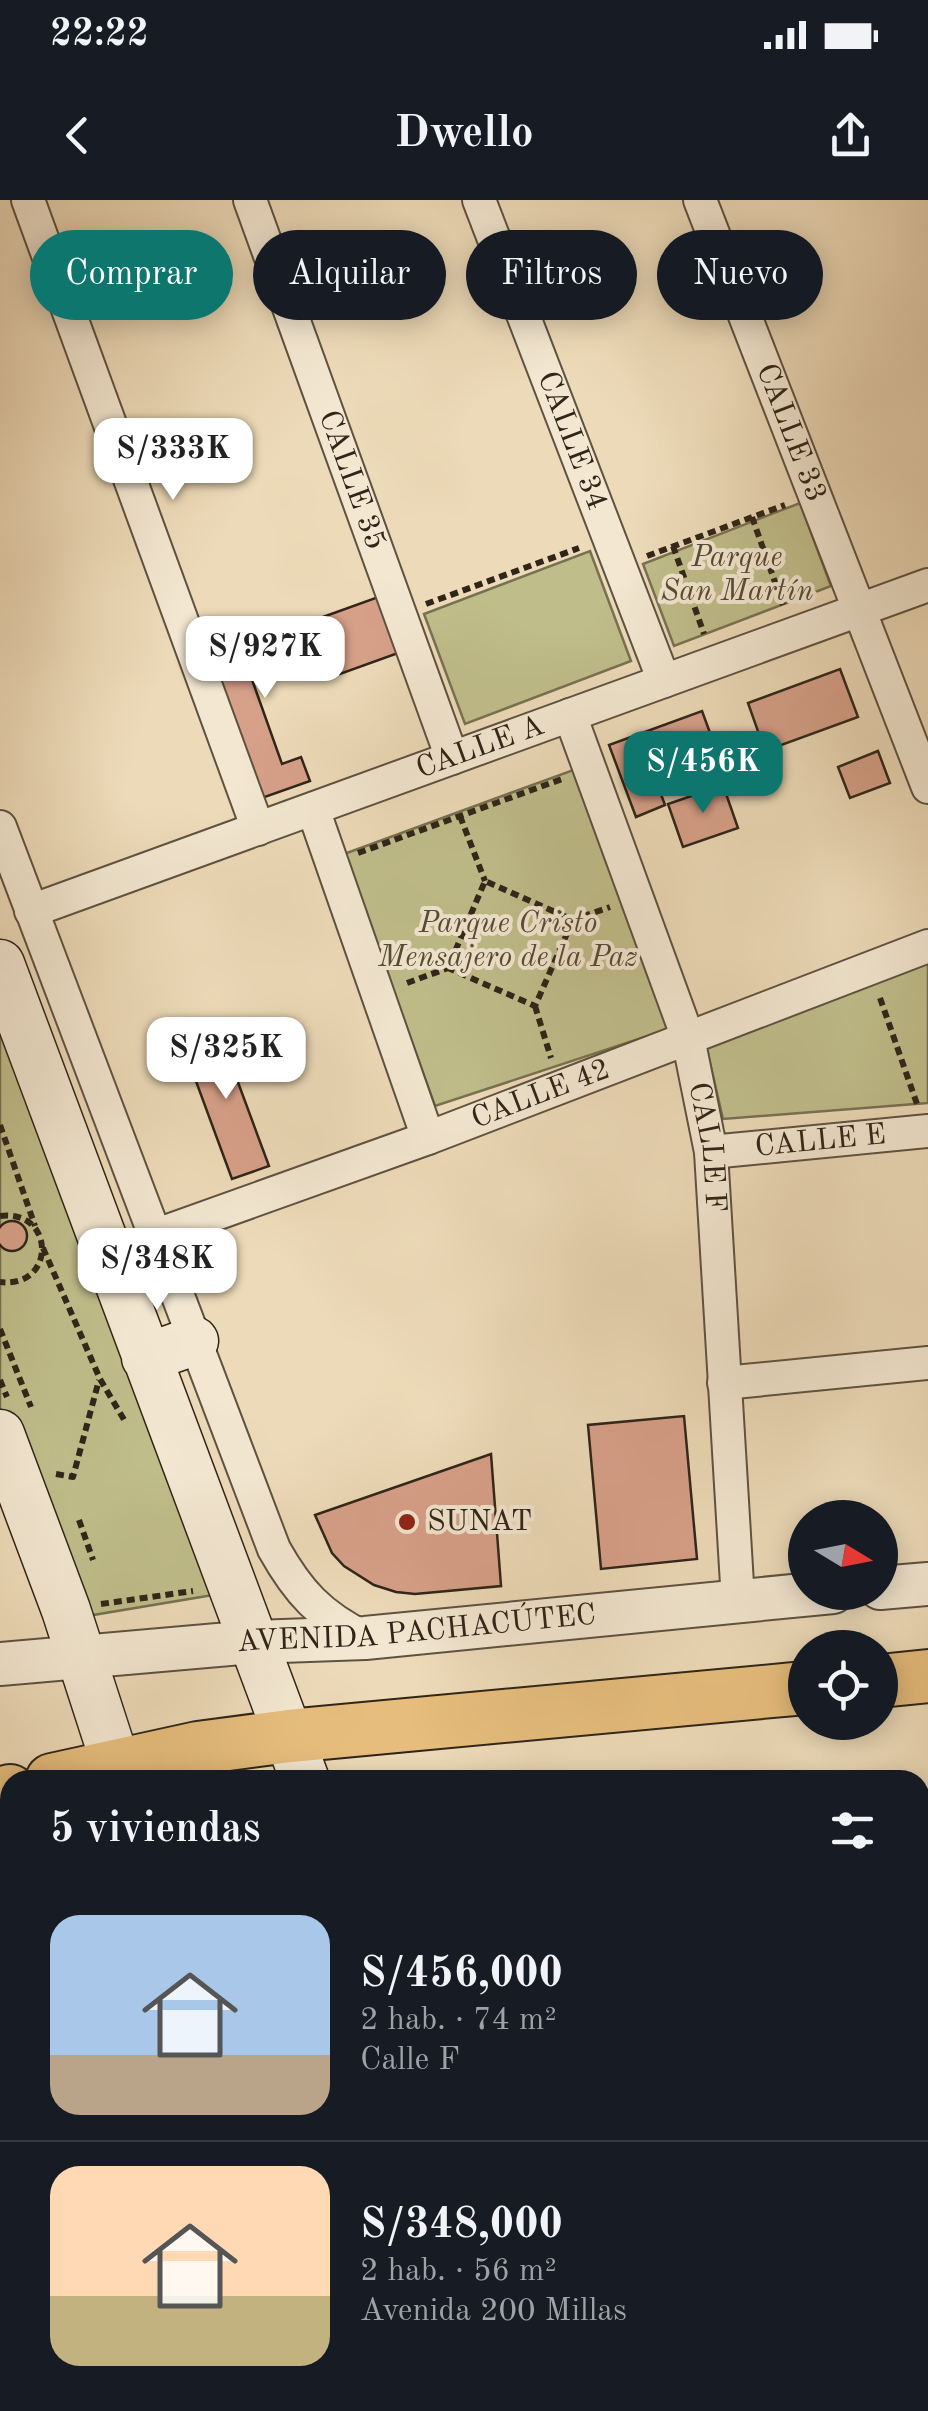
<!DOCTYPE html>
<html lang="es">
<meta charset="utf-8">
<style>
:root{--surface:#171b24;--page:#20242c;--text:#f1f3f6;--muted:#9ea1a6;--line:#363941;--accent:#0f766e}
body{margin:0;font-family:"Old Standard TT",serif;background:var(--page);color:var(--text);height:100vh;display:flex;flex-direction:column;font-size:38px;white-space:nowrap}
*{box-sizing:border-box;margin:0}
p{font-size:32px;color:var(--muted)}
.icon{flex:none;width:55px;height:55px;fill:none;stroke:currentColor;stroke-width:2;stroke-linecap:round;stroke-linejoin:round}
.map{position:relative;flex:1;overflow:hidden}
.panel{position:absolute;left:0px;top:1570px;width:930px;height:642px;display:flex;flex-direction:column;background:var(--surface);border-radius:30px 30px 0 0;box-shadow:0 5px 25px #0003}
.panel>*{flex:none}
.top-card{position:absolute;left:30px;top:30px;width:870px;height:90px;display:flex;gap:20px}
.needle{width:65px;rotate:100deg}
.controls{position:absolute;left:788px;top:1300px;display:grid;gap:20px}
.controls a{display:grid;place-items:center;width:110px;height:110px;border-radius:50%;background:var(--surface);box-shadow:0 5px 25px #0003;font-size:50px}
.price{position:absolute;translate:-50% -85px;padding:0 22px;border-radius:20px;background:#fff;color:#222;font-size:32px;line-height:65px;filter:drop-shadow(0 2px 5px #0008)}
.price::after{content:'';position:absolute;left:50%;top:60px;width:30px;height:22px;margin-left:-15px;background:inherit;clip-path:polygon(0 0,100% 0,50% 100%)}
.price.active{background:var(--accent);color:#fff}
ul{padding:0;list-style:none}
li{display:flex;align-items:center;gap:30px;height:250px;padding:0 50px}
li+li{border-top:2px solid var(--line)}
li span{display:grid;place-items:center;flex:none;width:280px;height:200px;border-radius:30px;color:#555}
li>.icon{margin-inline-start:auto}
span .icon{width:120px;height:120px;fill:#fffc;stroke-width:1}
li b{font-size:42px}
h2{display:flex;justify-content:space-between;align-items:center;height:120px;padding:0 50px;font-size:42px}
.tag{padding:0 35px;border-radius:45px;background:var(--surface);box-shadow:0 5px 25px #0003;font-size:35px;line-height:90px}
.tag.active{background:var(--accent);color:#fff}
.status{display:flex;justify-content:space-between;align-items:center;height:70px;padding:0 50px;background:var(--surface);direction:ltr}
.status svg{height:28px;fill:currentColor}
header{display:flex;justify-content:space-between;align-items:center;height:130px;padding:0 50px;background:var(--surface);font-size:45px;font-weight:600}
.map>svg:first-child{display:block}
.green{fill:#bfbd8a;stroke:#777152;stroke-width:2.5}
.building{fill:#d7a089;stroke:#2f2519;stroke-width:2.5}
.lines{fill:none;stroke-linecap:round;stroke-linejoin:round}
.pedestrian-casing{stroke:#5e5241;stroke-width:29}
.minor-casing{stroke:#5e5241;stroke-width:36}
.tertiary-casing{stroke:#5e5241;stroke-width:46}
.secondary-casing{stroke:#2f2519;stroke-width:51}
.primary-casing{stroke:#2f2519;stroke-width:56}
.path{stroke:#2f2519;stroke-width:6;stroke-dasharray:8 5;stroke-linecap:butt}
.pedestrian{stroke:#f3e7d1;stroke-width:25}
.minor{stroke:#f3e7d1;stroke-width:32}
.tertiary{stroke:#f3e7d1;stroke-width:42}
.secondary{stroke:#f3e7d1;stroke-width:48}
.primary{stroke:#e6bd7c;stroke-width:52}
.poi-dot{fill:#8f2418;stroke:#f3e7d1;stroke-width:4}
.labels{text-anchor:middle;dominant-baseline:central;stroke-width:8;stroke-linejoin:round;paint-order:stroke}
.street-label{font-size:30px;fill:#2f2519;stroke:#f3e7d1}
.park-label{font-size:30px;font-style:italic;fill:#534b35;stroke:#f3e7d1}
.poi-label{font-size:30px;fill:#2f2519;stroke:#f3e7d1;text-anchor:start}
</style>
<div class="status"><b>22:22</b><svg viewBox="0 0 49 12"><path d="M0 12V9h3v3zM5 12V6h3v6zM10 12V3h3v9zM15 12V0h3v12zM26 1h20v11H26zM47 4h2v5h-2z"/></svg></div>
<header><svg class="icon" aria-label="back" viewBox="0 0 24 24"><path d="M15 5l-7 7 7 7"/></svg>Dwello<svg class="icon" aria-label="share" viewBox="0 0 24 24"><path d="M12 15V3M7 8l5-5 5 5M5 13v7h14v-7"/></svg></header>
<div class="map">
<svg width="928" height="2211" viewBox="0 0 928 2211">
<rect width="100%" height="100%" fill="#eddab8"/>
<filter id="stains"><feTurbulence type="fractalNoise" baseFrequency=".002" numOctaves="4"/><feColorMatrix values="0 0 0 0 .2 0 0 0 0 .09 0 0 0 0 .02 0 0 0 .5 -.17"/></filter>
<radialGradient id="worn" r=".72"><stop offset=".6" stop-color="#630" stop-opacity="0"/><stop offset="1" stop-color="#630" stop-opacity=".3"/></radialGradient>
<path class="green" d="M800 303 831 386 674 446 643 364Z
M590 351 631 461 465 524 424 414Z
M576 569 672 828 435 906 344 654Z
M928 757V903L723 919 705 841Z
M0 819 213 1395 87 1416 35 1306 0 1208Z
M598 2202 599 2211H384L383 2203Z"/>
<path class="building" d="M381 396 401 452 340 474 320 418Z
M320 418 330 445 250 474 282 564 301 557 310 581 262 598 212 457Z
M840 469 858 517 765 551 748 503Z
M702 511 713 541 650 565 665 605 636 617 609 545Z
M878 551 890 583 850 598 838 567Z
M723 585 738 628 683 647 668 604Z
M229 829 245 873 236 877 269 966 232 979 183 846Z
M-3 1036a15 15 0 1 1 30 0a15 15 0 1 1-30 0Z
M684 1216 697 1359 601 1369 588 1225Z
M491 1254 501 1386 415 1394 396 1392 374 1385 344 1366 332 1353 315 1315Z
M430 2202H540L543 2211H425Z"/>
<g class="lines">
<defs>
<path id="pedestrian" d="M0 1800 10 1799"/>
<g id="minor">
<path d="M28 0 258 629"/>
<path id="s1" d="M250 0 452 558"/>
<path id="s2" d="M479 0 664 481"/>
<path id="s3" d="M700 0 928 587"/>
<path id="s4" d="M570 515 688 838 711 952 738 1401"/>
<path d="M313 609 428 938"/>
<path d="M0 627 274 1349C298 1392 320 1416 365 1438"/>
<path id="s5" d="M31 711 928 385"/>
<path id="s6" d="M711 952 928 931"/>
<path id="s7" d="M154 1036 428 938 928 746"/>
<path d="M724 1183 928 1163"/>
<path d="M920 1679 928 1678"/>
<path d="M228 2202 229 2211"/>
<path d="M365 2202 366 2211"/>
<path d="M618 2202 619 2211"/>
<path d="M792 2202 793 2211"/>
</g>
<g id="tertiary">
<path d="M880 1388 928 1384"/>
<path id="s8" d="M0 1464 252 1442 365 1438 833 1392"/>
</g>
<path id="secondary" d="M0 764 305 1580
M146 1158 194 1141
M0 1234 66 1410 121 1580"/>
<path id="primary" d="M880 1481 928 1476
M52 1580 198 1548 289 1536 805 1488
M0 1595 10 1591
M920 1638 928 1637
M0 1747 10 1745"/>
</defs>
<use href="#pedestrian" class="pedestrian-casing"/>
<use href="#minor" class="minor-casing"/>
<use href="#tertiary" class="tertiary-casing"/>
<use href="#secondary" class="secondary-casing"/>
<use href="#primary" class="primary-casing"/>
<path class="path" d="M752 317 783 405
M673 346 704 434
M647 356 785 305
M426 404 579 348
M460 616 485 681
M358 653 562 579
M573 720 535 806 448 768 485 681 573 720 610 707
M407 783 448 768
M880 798 917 904
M535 806 551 858
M0 925 35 1026
M0 1016C56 1009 56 1089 0 1082
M43 1048 100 1179 126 1223
M0 1129 31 1207
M0 1180 7 1197
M56 1274 73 1277 99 1180
M79 1320 93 1360
M101 1404 193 1391
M572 2202 573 2211"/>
<use href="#pedestrian" class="pedestrian"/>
<use href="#minor" class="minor"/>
<use href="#tertiary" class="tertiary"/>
<use href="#secondary" class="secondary"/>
<use href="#primary" class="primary"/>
</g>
<circle class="poi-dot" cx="407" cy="1322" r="10"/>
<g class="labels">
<g class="street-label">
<text stroke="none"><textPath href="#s3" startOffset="250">CALLE 33</textPath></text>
<text stroke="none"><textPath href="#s2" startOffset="258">CALLE 34</textPath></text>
<text stroke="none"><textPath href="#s1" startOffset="298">CALLE 35</textPath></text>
<text stroke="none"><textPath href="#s5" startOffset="478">CALLE A</textPath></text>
<text stroke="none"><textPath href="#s7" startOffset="412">CALLE 42</textPath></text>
<text stroke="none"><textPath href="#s6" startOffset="110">CALLE E</textPath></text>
<text stroke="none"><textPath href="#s4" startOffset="455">CALLE F</textPath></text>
<text stroke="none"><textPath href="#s8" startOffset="418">AVENIDA PACHACÚTEC</textPath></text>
</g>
<g class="park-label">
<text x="737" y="358">Parque<tspan x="737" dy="34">San Martín</tspan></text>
<text x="508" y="724">Parque Cristo<tspan x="508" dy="34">Mensajero de la Paz</tspan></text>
</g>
<g class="poi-label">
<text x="427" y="1322">SUNAT</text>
</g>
</g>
<rect width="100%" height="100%" filter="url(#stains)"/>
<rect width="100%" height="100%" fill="url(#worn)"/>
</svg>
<div class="controls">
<a><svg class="needle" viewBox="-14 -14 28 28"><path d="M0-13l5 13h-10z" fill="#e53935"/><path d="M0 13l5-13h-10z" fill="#9ea1a6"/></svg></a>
<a><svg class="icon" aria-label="locate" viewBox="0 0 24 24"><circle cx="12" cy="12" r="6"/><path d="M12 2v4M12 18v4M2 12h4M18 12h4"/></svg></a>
</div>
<b class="price" style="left:173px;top:303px">S/333K</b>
<b class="price" style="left:265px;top:501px">S/927K</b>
<b class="price active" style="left:703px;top:616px">S/456K</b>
<b class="price" style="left:226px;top:902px">S/325K</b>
<b class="price" style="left:157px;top:1113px">S/348K</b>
<div class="top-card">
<a class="tag active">Comprar</a>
<a class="tag">Alquilar</a>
<a class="tag">Filtros</a>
<a class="tag">Nuevo</a>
</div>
<section class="panel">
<h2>5 viviendas<svg class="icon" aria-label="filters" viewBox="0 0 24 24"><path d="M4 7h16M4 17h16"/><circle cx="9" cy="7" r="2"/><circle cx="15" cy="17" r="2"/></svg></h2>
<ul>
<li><span style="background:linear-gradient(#a9c7e8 70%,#b9a48a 0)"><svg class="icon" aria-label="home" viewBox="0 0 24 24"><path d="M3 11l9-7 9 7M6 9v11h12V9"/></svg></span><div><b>S/456,000</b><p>2 hab. · 74 m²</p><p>Calle F</p></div></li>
<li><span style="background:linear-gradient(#ffd9b3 65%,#c2b280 0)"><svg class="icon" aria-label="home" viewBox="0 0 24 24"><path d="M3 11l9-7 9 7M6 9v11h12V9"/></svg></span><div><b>S/348,000</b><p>2 hab. · 56 m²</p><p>Avenida 200 Millas</p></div></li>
</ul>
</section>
</div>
